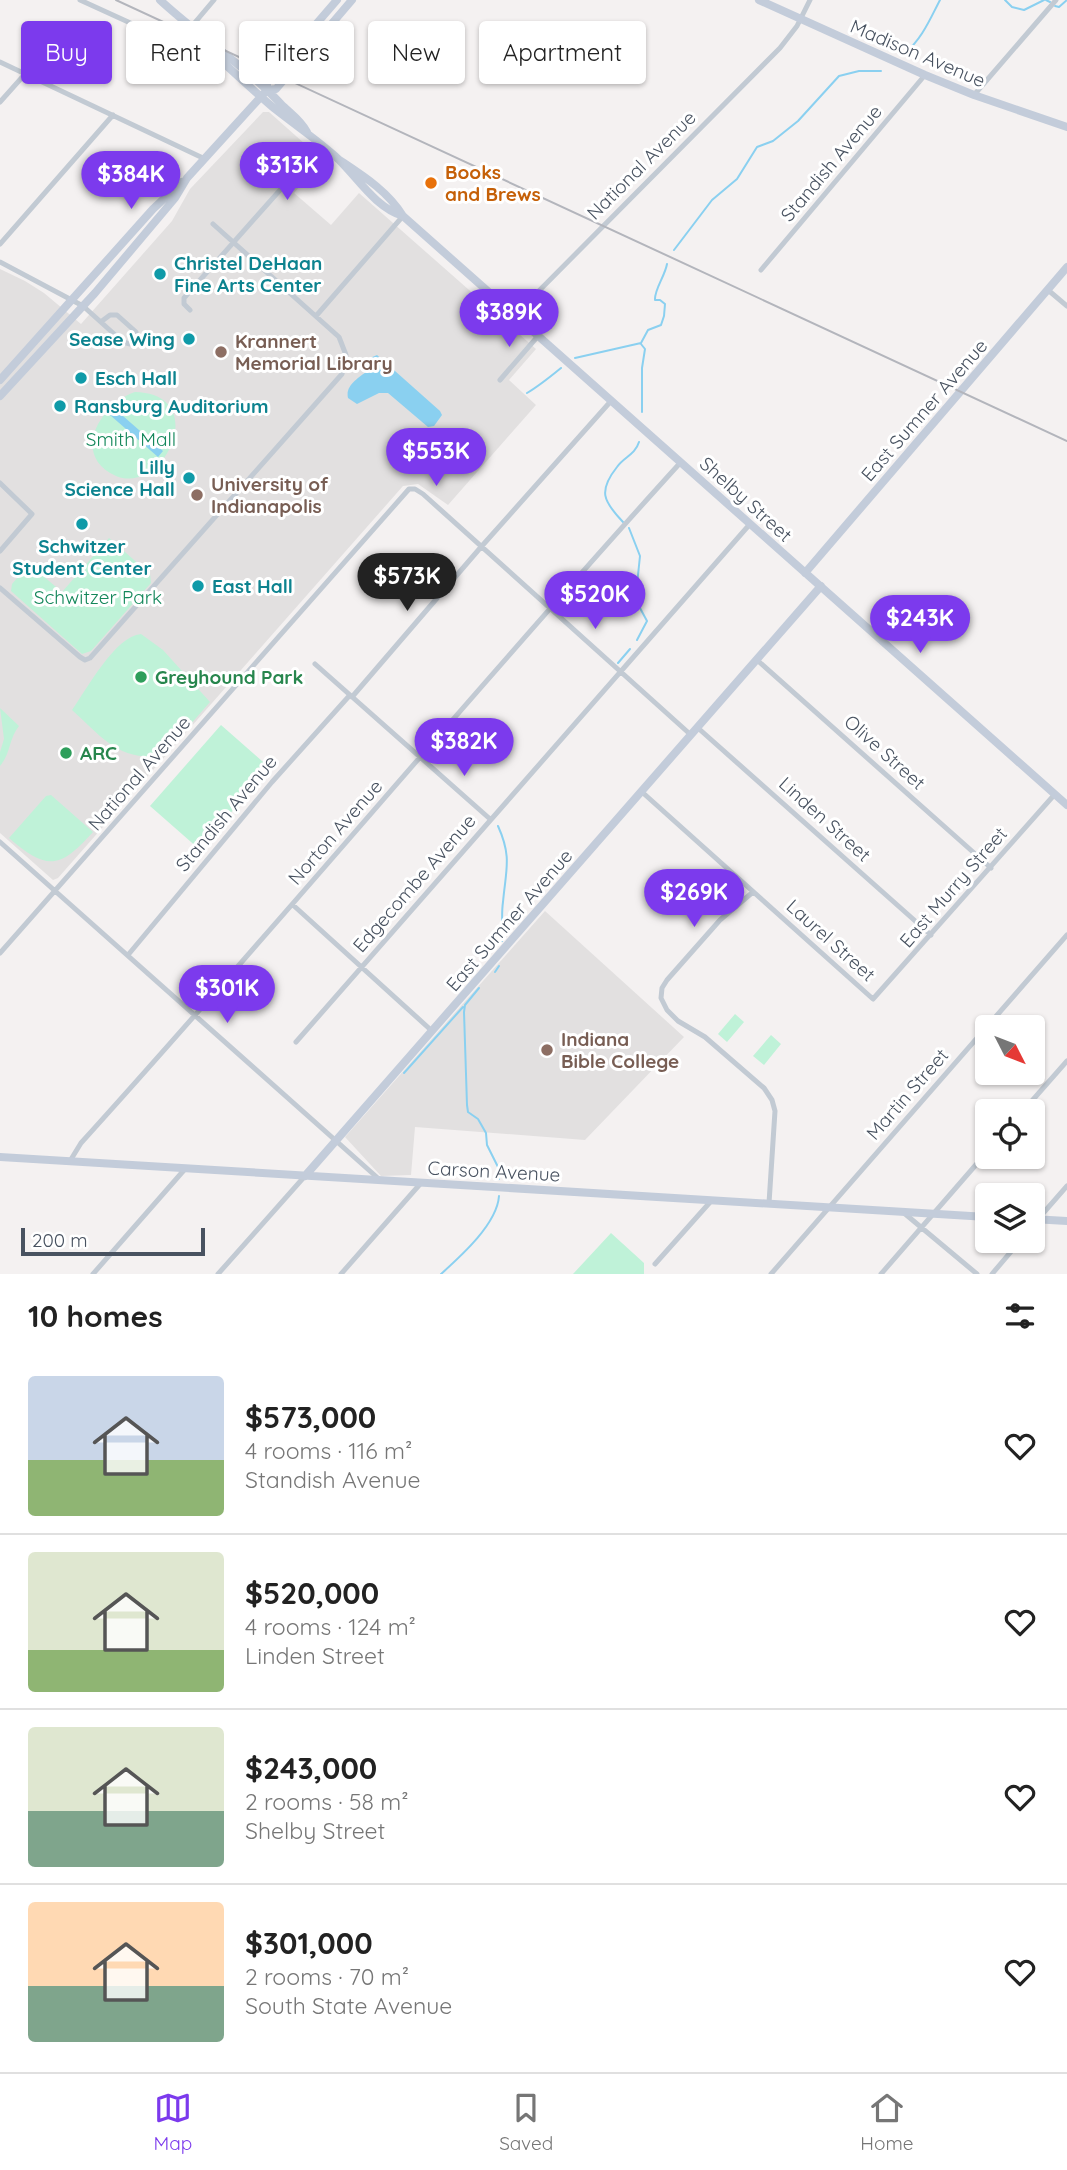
<!DOCTYPE html>
<meta charset="utf-8">
<style>
:root{--surface:#fff;--page:#f2f2f2;--text:#222;--muted:#767676;--line:#e0e0e0;--accent:#7c3aed}
body{margin:0;font-family:Quicksand,sans-serif;background:var(--page);color:var(--text);height:100vh;display:flex;flex-direction:column;font-size:26px;white-space:nowrap}
*{box-sizing:border-box;margin:0}
p{font-size:23px;color:var(--muted)}
.icon{flex:none;width:38px;height:38px;fill:none;stroke:currentColor;stroke-width:2;stroke-linecap:round;stroke-linejoin:round}
.map{position:relative;height:1274px;overflow:hidden}
.panel{display:flex;flex-direction:column;background:var(--surface);flex:1}
.panel>*{flex:none}
.hud{position:absolute;left:21px;top:21px;width:700px;height:63px;display:flex;gap:14px}
.needle{width:46px;rotate:132deg}
.fabs{position:absolute;left:975px;top:1015px;display:grid;gap:14px}
.fabs a{display:grid;place-items:center;width:70px;height:70px;border-radius:7px;background:var(--surface);box-shadow:0 2px 5px #0004;font-size:35px}
.scale{position:absolute;left:21px;bottom:18px;width:184px;box-sizing:border-box;padding-left:7px;border:4px solid #485260;border-top:0;font-size:19px;line-height:24px;white-space:nowrap;color:#485260;-webkit-text-stroke:5px #fff;paint-order:stroke}
.price{position:absolute;translate:-50% -60px;padding:0 16px;border-radius:24px;background:var(--accent);color:#fff;font-size:23px;line-height:46px;filter:drop-shadow(0 2px 4px #0008)}
.price::after{content:'';position:absolute;left:50%;top:42px;width:21px;height:16px;margin-left:-10px;background:inherit;clip-path:polygon(0 0,100% 0,50% 100%)}
.price.on{background:#222;color:#fff}
ul{padding:0;list-style:none}
li{display:flex;align-items:center;gap:21px;height:175px;padding:0 28px}
li+li{border-top:2px solid var(--line)}
li span{display:grid;place-items:center;flex:none;width:196px;height:140px;border-radius:7px;color:#555}
li>.icon{margin-inline-start:auto}
span .icon{width:84px;height:84px;fill:#fffc;stroke-width:1}
li b{font-size:30px}
h2{display:flex;justify-content:space-between;align-items:center;height:84px;padding:0 28px;font-size:30px}
.tag{padding:0 24px;border-radius:7px;background:var(--surface);box-shadow:0 2px 5px #0004;font-size:24px;line-height:63px}
.tag.on{background:var(--accent);color:#fff}
.tabs{display:flex;justify-content:space-around;align-items:center;height:98px;border-top:2px solid var(--line);background:var(--surface);font-size:19px;color:var(--muted)}
.tabs a{display:grid;justify-items:center;gap:4px}
.tabs .on{color:var(--accent)}
.map>svg:first-child{display:block}
.education{fill:#e2e0e0}
.green{fill:#bff2d8}
.water{fill:#8ad0f0}
.lines{fill:none;stroke-linecap:round;stroke-linejoin:round}
.stream{stroke:#8ad0f0;stroke-width:2}
.street{stroke:#c2cad3;stroke-width:5}
.secondary{stroke:#c3ccda;stroke-width:8}
.rail{stroke:#b3b5bc;stroke-width:2}
.food-dot{fill:#e8710a;stroke:#fff;stroke-width:2.5}
.culture-dot{fill:#0f9aa8;stroke:#fff;stroke-width:2.5}
.education-dot{fill:#8d6e63;stroke:#fff;stroke-width:2.5}
.leisure-dot{fill:#2e9e5b;stroke:#fff;stroke-width:2.5}
.labels{text-anchor:middle;dominant-baseline:central;stroke-width:6;stroke-linejoin:round;paint-order:stroke}
.street-label{font-size:19px;fill:#485260;stroke:#fff}
.food-label{font-size:19px;font-weight:bold;fill:#c56008;stroke:#fff;text-anchor:start}
.culture-label{font-size:19px;font-weight:bold;fill:#0d838f;stroke:#fff;text-anchor:start}
.education-label{font-size:19px;font-weight:bold;fill:#785e54;stroke:#fff;text-anchor:start}
.park-label{font-size:19px;fill:#13875a;stroke:#fff}
.leisure-label{font-size:19px;font-weight:bold;fill:#27864d;stroke:#fff;text-anchor:start}
</style>
<div class="map">
<svg width="1067" height="1274" viewBox="0 0 1067 1274">
<rect width="100%" height="100%" fill="#f4f1f1"/>
<path class="education" d="M263 112H269L323 160 294 193 331 225 359 193 536 349 509 380 536 405 448 505 418 484 403 486 58 878 53 880 0 833V269L25 281 44 293 81 324 172 221 190 189Z
M545 911 684 1037 585 1140 415 1127 411 1175 381 1176 345 1137Z"/>
<path class="green" d="M135 392C212 394 164 496 116 476 70 456 100 404 135 392Z
M109 538 150 574 151 583 91 651 82 654 11 591 12 584 29 564 62 592Z
M141 634 163 650 210 702 163 756C118 761 103 738 72 710 87 689 115 636 141 634Z
M0 708 19 726C9 738 11 753 0 766V752L4 739Z
M221 725 270 768 199 849 150 806Z
M51 795 93 832C60 869 47 871 9 838L46 796Z
M735 1014 744 1022 727 1042 718 1034Z
M771 1035 781 1044 764 1065 753 1056Z
M611 1233 644 1263V1274H573Z"/>
<path class="water" d="M377 355 440 411 442 415 434 426 428 427 388 393H379L357 404 348 398C345 385 359 378 367 371L370 358Z
M115 409 163 451 158 457 110 415Z"/>
<g class="lines">
<path class="stream" d="M1005 0 1012 7 1024 10 1044 0
M1046 0 1050 2
M1055 6 1059 7 1067 0
M905 53C922 39 930 19 940 0
M674 250 712 200 737 179 757 147 773 141 798 121 839 76 859 71H881
M641 343 648 330 661 325 664 316 665 304 660 300H655C654 290 665 276 667 264
M641 344 645 349 642 368V412
M575 358 641 343
M527 393C539 386 550 377 561 368
M623 522C603 501 598 491 617 467 624 457 635 455 639 442
M629 528 640 556 636 594 640 608 647 621 637 640
M618 663 630 649
M498 826C512 857 506 869 503 902 501 915 503 928 502 941
M495 972 499 966
M479 988 465 1005 464 1012 467 1105 468 1112 478 1119 486 1133 487 1145 498 1167 499 1179
M404 1073 463 1007
M441 1274C461 1256 497 1224 499 1196"/>
<path class="street" d="M80 0 172 42 181 39 214 0
M0 62 205 159
M974 95 1056 0
M0 102 25 74
M0 244 113 115
M0 262 83 306 123 342 130 344 136 340V332L117 315H110L102 321
M761 270 925 75
M1048 290 1067 306
M190 310 184 304V298L321 144
M515 315 780 48 797 26 810 0
M316 316 403 216
M500 380 538 336
M0 483 32 514 0 551
M0 588 80 657 85 660 90 658 342 374 346 355 339 337 213 224
M757 660 991 868
M315 664 490 819
M352 697 481 547 611 401
M698 728 931 935
M642 792 873 999 1055 794
M0 842 380 1180
M753 892 720 920 667 980 662 988 661 998 667 1010 678 1021 705 1037 764 1088 772 1100 775 1111 769 1203
M293 905 432 1031
M0 953 409 489H415L423 494 691 735
M128 955 272 782 350 695
M296 1042 750 524
M1023 1111 1067 1061
M70 1161 81 1143C284 919 477 686 681 462
M904 1213 977 1274
M1032 1226 1067 1186
M655 1264 712 1200
M93 1274 185 1169
M218 1274 305 1176
M341 1274 421 1183
M771 1274 1067 935
M881 1274 987 1152
M992 1274 1020 1241"/>
<path class="secondary" d="M160 0C199 36 244 65 281 104 290 113 301 120 307 132
M759 0 925 75 974 95 1067 127
M190 27 194 36C221 60 248 86 275 109 295 125 316 139 335 156 357 176 374 207 403 216
M267 90 276 89 352 0
M338 159C362 175 388 191 403 216L1067 805
M0 380 153 209 182 182
M0 396 95 293 175 198 187 178 267 90V81L337 0
M805 573 1067 267
M0 1157 987 1217
M305 1176 821 586
M1032 1219 1067 1221"/>
<path class="rail" d="M116 0 1067 441"/>
</g>
<circle class="food-dot" cx="431" cy="183" r="7"/>
<g class="culture-dot">
<circle cx="160" cy="274" r="7"/>
<circle cx="189" cy="339" r="7"/>
<circle cx="81" cy="378" r="7"/>
<circle cx="60" cy="406" r="7"/>
<circle cx="189" cy="478" r="7"/>
<circle cx="82" cy="524" r="7"/>
<circle cx="198" cy="586" r="7"/>
</g>
<g class="education-dot">
<circle cx="221" cy="352" r="7"/>
<circle cx="197" cy="495" r="7"/>
<circle cx="547" cy="1050" r="7"/>
</g>
<g class="leisure-dot">
<circle cx="141" cy="677" r="7"/>
<circle cx="66" cy="753" r="7"/>
</g>
<g class="labels">
<g class="street-label">
<text transform="translate(918 53) rotate(23)">Madison Avenue</text>
<text transform="translate(831 163) rotate(-50)">Standish Avenue</text>
<text transform="translate(641 165) rotate(-45)">National Avenue</text>
<text transform="translate(924 410) rotate(-49)">East Sumner Avenue</text>
<text transform="translate(746 499) rotate(42)">Shelby Street</text>
<text transform="translate(885 752) rotate(42)">Olive Street</text>
<text transform="translate(139 773) rotate(-49)">National Avenue</text>
<text transform="translate(226 813) rotate(-50)">Standish Avenue</text>
<text transform="translate(825 819) rotate(42)">Linden Street</text>
<text transform="translate(335 832) rotate(-49)">Norton Avenue</text>
<text transform="translate(414 883) rotate(-49)">Edgecombe Avenue</text>
<text transform="translate(953 887) rotate(-49)">East Murry Street</text>
<text transform="translate(509 920) rotate(-49)">East Sumner Avenue</text>
<text transform="translate(831 940) rotate(42)">Laurel Street</text>
<text transform="translate(907 1094) rotate(-49)">Martin Street</text>
<text transform="translate(494 1171) rotate(3)">Carson Avenue</text>
</g>
<g class="food-label">
<text x="445" y="172">Books<tspan x="445" dy="22">and Brews</tspan></text>
</g>
<g class="culture-label">
<text x="174" y="263">Christel DeHaan<tspan x="174" dy="22">Fine Arts Center</tspan></text>
<text x="175" y="339" text-anchor="end">Sease Wing</text>
<text x="95" y="378">Esch Hall</text>
<text x="74" y="406">Ransburg Auditorium</text>
<text x="175" y="467" text-anchor="end">Lilly<tspan x="175" dy="22">Science Hall</tspan></text>
<text x="82" y="546" text-anchor="middle">Schwitzer<tspan x="82" dy="22">Student Center</tspan></text>
<text x="212" y="586">East Hall</text>
</g>
<g class="education-label">
<text x="235" y="341">Krannert<tspan x="235" dy="22">Memorial Library</tspan></text>
<text x="211" y="484">University of<tspan x="211" dy="22">Indianapolis</tspan></text>
<text x="561" y="1039">Indiana<tspan x="561" dy="22">Bible College</tspan></text>
</g>
<g class="park-label">
<text x="131" y="439">Smith Mall</text>
<text x="98" y="597">Schwitzer Park</text>
</g>
<g class="leisure-label">
<text x="155" y="677">Greyhound Park</text>
<text x="80" y="753">ARC</text>
</g>
</g>
</svg>
<div class="fabs">
<a><svg class="needle" viewBox="-14 -14 28 28"><path d="M0-13l5 13h-10z" fill="#e53935"/><path d="M0 13l5-13h-10z" fill="#767676"/></svg></a>
<a><svg class="icon" aria-label="locate" viewBox="0 0 24 24"><circle cx="12" cy="12" r="6"/><path d="M12 2v4M12 18v4M2 12h4M18 12h4"/></svg></a>
<a><svg class="icon" aria-label="layers" viewBox="0 0 24 24"><path d="M12 4l9 5-9 5-9-5zM3 14l9 5 9-5"/></svg></a>
</div>
<div class="scale">200 m</div>
<b class="price" style="left:287px;top:202px">$313K</b>
<b class="price" style="left:131px;top:211px">$384K</b>
<b class="price" style="left:509px;top:349px">$389K</b>
<b class="price" style="left:436px;top:488px">$553K</b>
<b class="price on" style="left:407px;top:613px">$573K</b>
<b class="price" style="left:595px;top:631px">$520K</b>
<b class="price" style="left:920px;top:655px">$243K</b>
<b class="price" style="left:464px;top:778px">$382K</b>
<b class="price" style="left:694px;top:929px">$269K</b>
<b class="price" style="left:227px;top:1025px">$301K</b>
<div class="hud">
<a class="tag on">Buy</a>
<a class="tag">Rent</a>
<a class="tag">Filters</a>
<a class="tag">New</a>
<a class="tag">Apartment</a>
</div>
</div>
<section class="panel">
<h2>10 homes<svg class="icon" aria-label="filters" viewBox="0 0 24 24"><path d="M4 7h16M4 17h16"/><circle cx="9" cy="7" r="2"/><circle cx="15" cy="17" r="2"/></svg></h2>
<ul>
<li><span style="background:linear-gradient(#c9d6e8 60%,#8fb573 0)"><svg class="icon" aria-label="home" viewBox="0 0 24 24"><path d="M3 11l9-7 9 7M6 9v11h12V9"/></svg></span><div><b>$573,000</b><p>4 rooms · 116 m²</p><p>Standish Avenue</p></div><svg class="icon" aria-label="heart" viewBox="0 0 24 24"><path d="M12 20l-8-8c-3-5 5-10 8-4 3-6 11-1 8 4z"/></svg></li>
<li><span style="background:linear-gradient(#dfe7d0 70%,#8fb573 0)"><svg class="icon" aria-label="home" viewBox="0 0 24 24"><path d="M3 11l9-7 9 7M6 9v11h12V9"/></svg></span><div><b>$520,000</b><p>4 rooms · 124 m²</p><p>Linden Street</p></div><svg class="icon" aria-label="heart" viewBox="0 0 24 24"><path d="M12 20l-8-8c-3-5 5-10 8-4 3-6 11-1 8 4z"/></svg></li>
<li><span style="background:linear-gradient(#dfe7d0 60%,#7fa58c 0)"><svg class="icon" aria-label="home" viewBox="0 0 24 24"><path d="M3 11l9-7 9 7M6 9v11h12V9"/></svg></span><div><b>$243,000</b><p>2 rooms · 58 m²</p><p>Shelby Street</p></div><svg class="icon" aria-label="heart" viewBox="0 0 24 24"><path d="M12 20l-8-8c-3-5 5-10 8-4 3-6 11-1 8 4z"/></svg></li>
<li><span style="background:linear-gradient(#ffd9b3 60%,#7fa58c 0)"><svg class="icon" aria-label="home" viewBox="0 0 24 24"><path d="M3 11l9-7 9 7M6 9v11h12V9"/></svg></span><div><b>$301,000</b><p>2 rooms · 70 m²</p><p>South State Avenue</p></div><svg class="icon" aria-label="heart" viewBox="0 0 24 24"><path d="M12 20l-8-8c-3-5 5-10 8-4 3-6 11-1 8 4z"/></svg></li>
</ul>
</section>
<nav class="tabs">
<a class="on"><svg class="icon" aria-label="map" viewBox="0 0 24 24"><path d="M3 6l6-2 6 2 6-2v14l-6 2-6-2-6 2zM9 4v14M15 6v14"/></svg>Map</a>
<a><svg class="icon" aria-label="saved" viewBox="0 0 24 24"><path d="M7 4h10v16l-5-4-5 4z"/></svg>Saved</a>
<a><svg class="icon" aria-label="home" viewBox="0 0 24 24"><path d="M3 11l9-7 9 7M6 9v11h12V9"/></svg>Home</a>
</nav>
